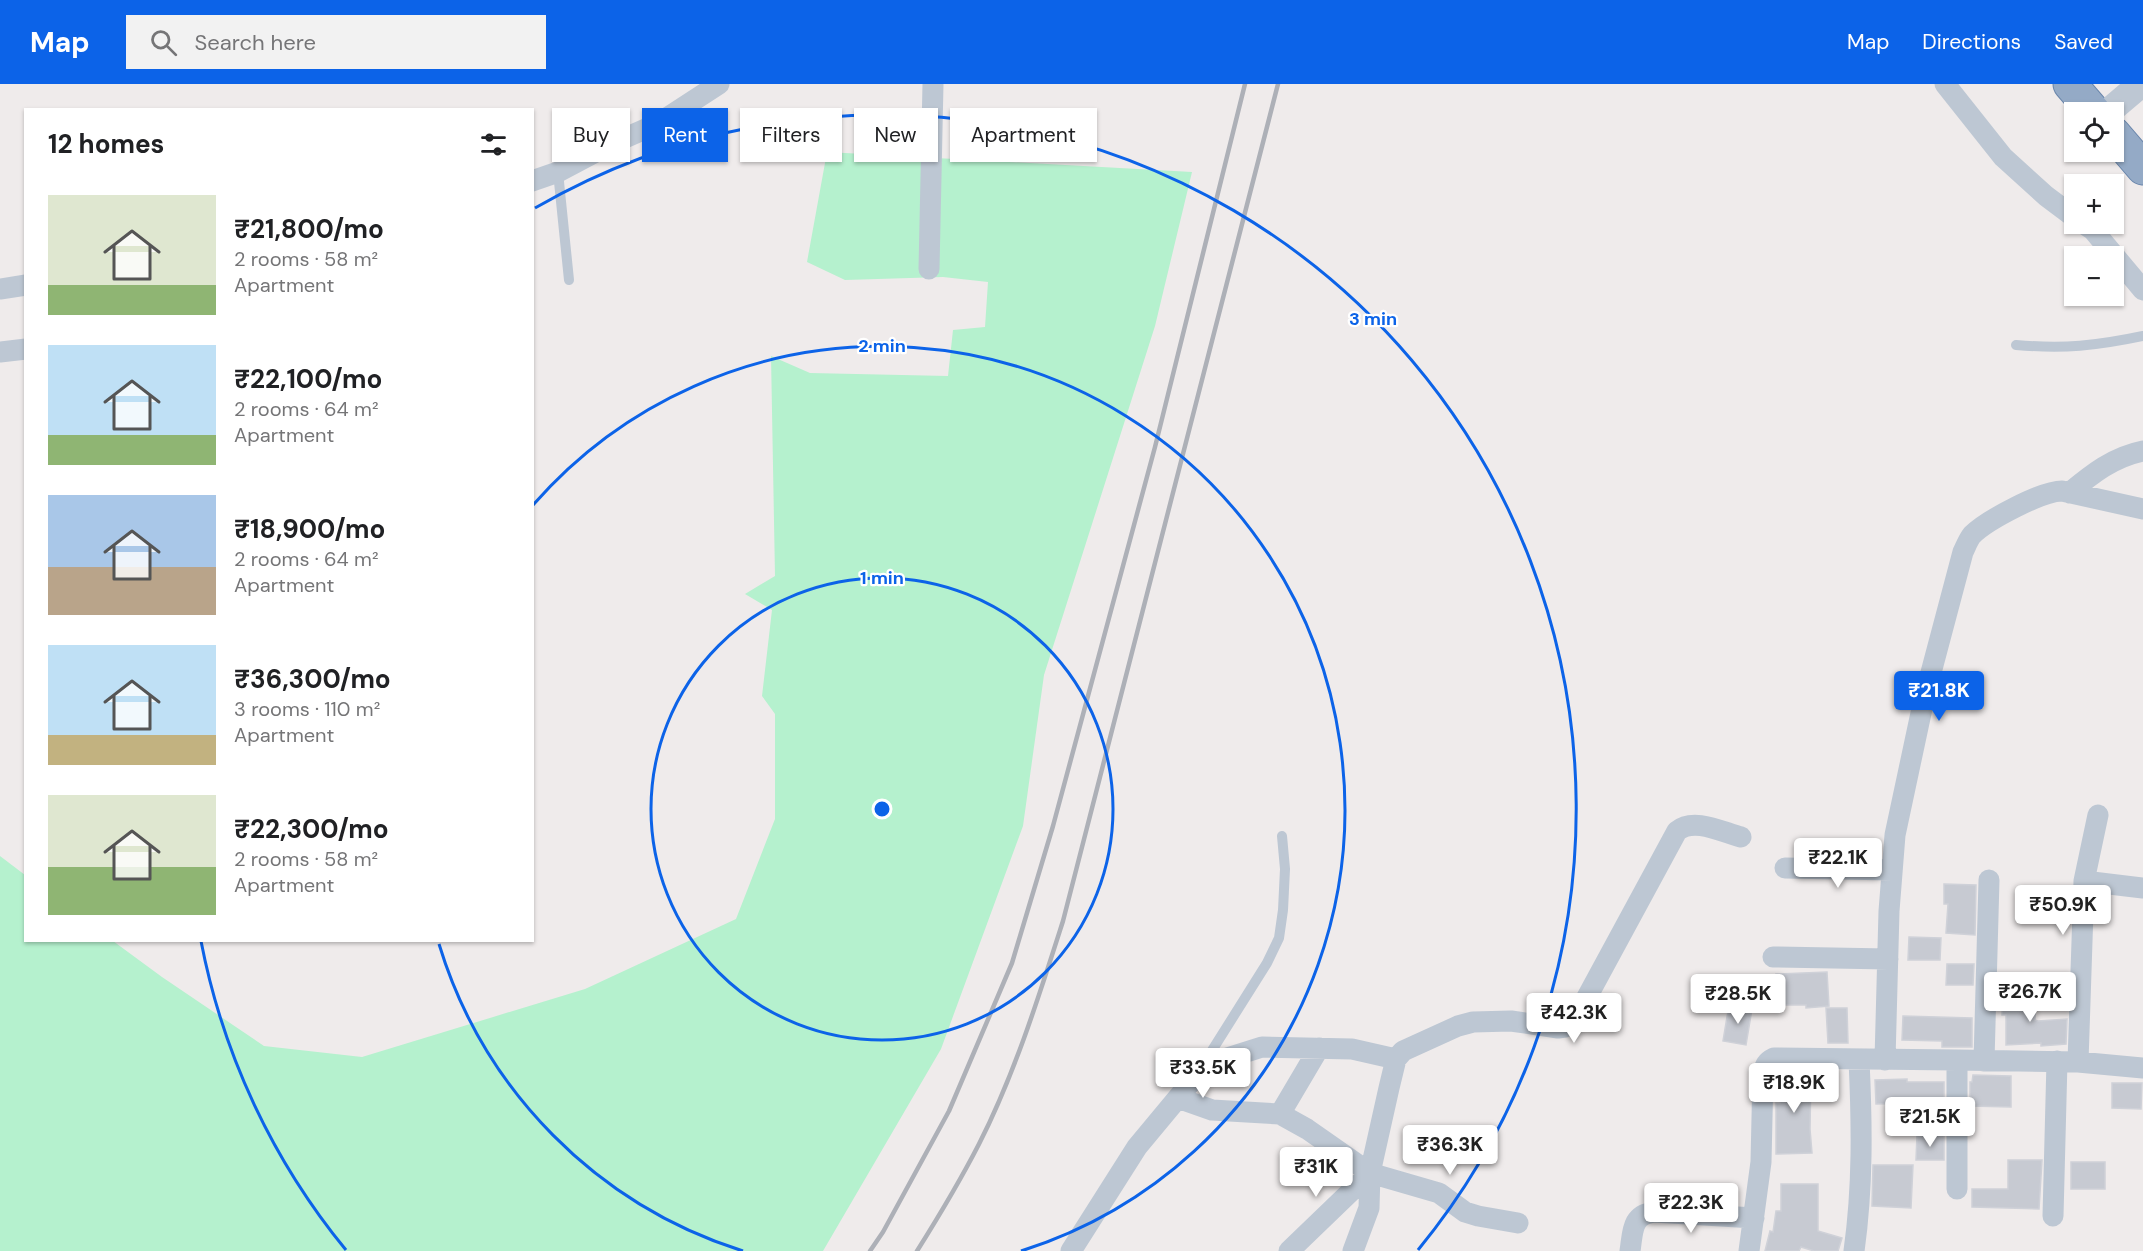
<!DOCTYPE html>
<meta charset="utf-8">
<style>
:root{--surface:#fff;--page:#f2f2f2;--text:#202124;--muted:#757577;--accent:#0c63e8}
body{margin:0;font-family:"DM Sans",sans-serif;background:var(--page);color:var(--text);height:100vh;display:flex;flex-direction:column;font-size:22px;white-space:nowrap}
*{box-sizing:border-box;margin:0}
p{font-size:20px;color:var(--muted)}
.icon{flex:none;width:33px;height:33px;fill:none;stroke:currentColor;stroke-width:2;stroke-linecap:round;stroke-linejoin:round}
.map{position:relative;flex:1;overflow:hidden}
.drawer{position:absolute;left:24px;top:24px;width:510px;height:834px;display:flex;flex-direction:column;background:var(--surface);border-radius:0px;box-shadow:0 2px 4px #0004}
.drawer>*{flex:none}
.top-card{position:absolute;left:552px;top:24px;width:570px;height:54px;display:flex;gap:12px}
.controls{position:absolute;left:2064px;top:18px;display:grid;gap:12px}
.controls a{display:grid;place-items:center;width:60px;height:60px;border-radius:0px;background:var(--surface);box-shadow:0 2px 4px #0004;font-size:30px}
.price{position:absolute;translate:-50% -51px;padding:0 14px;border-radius:6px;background:#fff;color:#222;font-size:20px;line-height:39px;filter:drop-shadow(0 2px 3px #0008)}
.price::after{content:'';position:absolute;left:50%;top:36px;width:18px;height:14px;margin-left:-9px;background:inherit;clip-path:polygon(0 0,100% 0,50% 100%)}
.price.selected{background:var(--accent);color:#fff}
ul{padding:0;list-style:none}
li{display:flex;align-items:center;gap:18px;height:150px;padding:0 24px}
li span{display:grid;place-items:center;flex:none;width:168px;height:120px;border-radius:0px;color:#555}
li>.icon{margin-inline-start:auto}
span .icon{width:72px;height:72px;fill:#fffc;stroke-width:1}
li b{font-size:26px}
h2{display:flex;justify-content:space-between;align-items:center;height:72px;padding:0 24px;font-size:26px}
.chip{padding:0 21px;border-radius:0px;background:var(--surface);box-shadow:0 2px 4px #0004;font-size:21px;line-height:54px}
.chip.selected{background:var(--accent);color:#fff}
header{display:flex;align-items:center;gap:36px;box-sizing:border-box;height:84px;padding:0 30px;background:var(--accent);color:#fff}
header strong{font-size:28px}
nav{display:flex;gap:33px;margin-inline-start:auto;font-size:21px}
.search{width:420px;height:54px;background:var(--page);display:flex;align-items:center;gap:15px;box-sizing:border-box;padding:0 21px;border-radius:0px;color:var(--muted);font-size:22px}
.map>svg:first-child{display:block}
.green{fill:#b5f1ce}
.building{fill:#c7cad2;stroke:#cfd1d8;stroke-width:1.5}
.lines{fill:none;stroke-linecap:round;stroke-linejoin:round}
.trunk-casing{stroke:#6a86ab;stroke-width:35}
.service{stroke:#bdc7d3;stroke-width:10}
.minor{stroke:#bdc7d3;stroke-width:21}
.tertiary{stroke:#bdc7d3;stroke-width:27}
.trunk{stroke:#94aac6;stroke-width:33}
.rail{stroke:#adb0b7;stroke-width:4.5}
.ring{fill:none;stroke:#0c63e8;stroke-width:3}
.centre{fill:#0c63e8;stroke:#fff;stroke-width:3}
.ring-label{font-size:18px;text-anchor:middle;font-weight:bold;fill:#0c63e8;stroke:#fff;stroke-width:4.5;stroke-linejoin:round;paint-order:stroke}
</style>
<header>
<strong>Map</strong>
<div class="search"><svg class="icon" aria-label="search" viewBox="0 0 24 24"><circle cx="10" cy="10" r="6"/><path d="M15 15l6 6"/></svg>Search here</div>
<nav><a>Map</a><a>Directions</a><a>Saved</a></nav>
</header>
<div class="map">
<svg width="2143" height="1167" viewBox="0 0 2143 1167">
<rect width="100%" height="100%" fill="#efebeb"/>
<path class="green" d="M827 68 1192 88 1155 242 1044 591 1023 742 941 965 823 1167H0V772L25 791 26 856 113 857 162 893 264 962 362 973 585 905 736 835 775 735V630L762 612 772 526 745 510 775 492 771 272 810 289 948 292 953 246 985 243 988 198 943 193 845 196 807 178Z"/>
<path class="building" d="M1944 800 1976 801 1975 851 1946 849 1948 820H1944Z
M1909 853 1941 854 1940 876H1908Z
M1947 880H1974L1973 901H1946Z
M1827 888 1829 922 1806 924V921H1776V890Z
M2003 909 2036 910 2035 936 2038 937 2067 935 2066 960 2041 962V959L2006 961V931H2002Z
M1729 921 1752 925 1746 961 1723 957Z
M1826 924H1847L1848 959H1828Z
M1903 932 1972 934V963H1942V957L1902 956Z
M1811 988 1810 1045 1812 1069 1776 1070V1019H1780L1779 989Z
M1973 991 2011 992V1023L1970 1022V998H1972Z
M1907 995V998H1944V1022H1916V1019L1876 1020 1875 996Z
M2112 999H2142L2141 1025 2112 1024Z
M1917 1051H1944V1076H1916Z
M2008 1076H2042L2039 1125 1972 1123V1105H2008Z
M2071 1078H2105V1105H2071Z
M1873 1081H1913L1911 1124 1872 1122Z
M1781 1100H1818V1147L1842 1154 1838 1167H1814L1801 1163 1799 1167H1765L1770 1147 1773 1148 1776 1127H1781Z"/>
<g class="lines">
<defs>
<path id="trunk" d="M2070 0 2094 28
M2114 50 2143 84"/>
</defs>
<use href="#trunk" class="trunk-casing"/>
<path class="service" d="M558 88 569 196
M2016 261C2064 265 2096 262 2143 252
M1201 984 1267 879 1279 854 1283 826 1285 785 1282 752"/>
<path class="minor" d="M1945 0 2003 73 2046 112 2074 133
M532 97 558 88 609 61 659 39 719 0
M2084 140 2093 146 2143 206
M929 185 933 0
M0 205 26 201
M0 268 26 265
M2069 409C2092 390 2113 373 2143 367
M1785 784 1892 786
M2084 797 2143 804
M1773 873 1888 875
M1885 976 1889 827 1895 751 1924 615 1963 468C1966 462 1968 456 1972 451 1987 436 2042 407 2062 407L2143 425
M1984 977 1989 796
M2078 978 2084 797 2098 731
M1178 1014 1212 1026 1280 1030 1307 1045 1370 1089 1439 1109 1465 1128 1478 1132 1518 1139
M1280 1030 1319 964
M1957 1105V976L2078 978 2143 984
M2053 1132 2057 977
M1071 1167 1137 1063 1196 992 1224 975 1262 963 1352 965 1396 975
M1289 1167 1370 1089
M1353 1167 1369 1124 1370 1089 1389 1004 1396 975 1403 967 1458 942 1473 938 1511 937 1558 944 1565 943 1573 939 1677 747C1694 733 1722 748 1741 753
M1630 1167C1633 1148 1631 1131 1654 1128L1754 1134
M1749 1167 1761 1078 1763 989C1765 981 1766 978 1774 974L1957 976
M1854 1167C1863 1103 1862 1040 1859 976"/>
<path class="tertiary" d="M2108 28 2141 0"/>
<use href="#trunk" class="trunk"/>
<path class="rail" d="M870 1167 883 1148 949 1027 1012 879 1053 742 1155 363 1245 0
M917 1167C939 1132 960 1097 979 1060 1015 989 1039 912 1063 837L1278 0"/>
</g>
<g class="ring">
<circle cx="882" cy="725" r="231"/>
<path d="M743 1167A463 463 0 0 1 439 860M533 421A463 463 0 1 1 1021 1167"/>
<path d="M346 1166A694 694 0 0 1 201 857M535 124A694 694 0 0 1 1418 1166"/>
</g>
<circle cx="882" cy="725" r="9" class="centre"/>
<g class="ring-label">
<text x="1373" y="241">3 min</text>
<text x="882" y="268">2 min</text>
<text x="882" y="500">1 min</text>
</g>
</svg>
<div class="controls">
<a><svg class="icon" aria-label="locate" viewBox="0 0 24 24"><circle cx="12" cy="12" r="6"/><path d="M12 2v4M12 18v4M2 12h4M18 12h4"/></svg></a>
<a>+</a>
<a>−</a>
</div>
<b class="price selected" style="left:1939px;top:638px">₹21.8K</b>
<b class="price" style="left:1838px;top:805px">₹22.1K</b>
<b class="price" style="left:2063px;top:852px">₹50.9K</b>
<b class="price" style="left:2030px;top:939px">₹26.7K</b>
<b class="price" style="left:1738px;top:941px">₹28.5K</b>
<b class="price" style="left:1574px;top:960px">₹42.3K</b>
<b class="price" style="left:1203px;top:1015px">₹33.5K</b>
<b class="price" style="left:1794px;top:1030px">₹18.9K</b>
<b class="price" style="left:1930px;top:1064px">₹21.5K</b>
<b class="price" style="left:1450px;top:1092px">₹36.3K</b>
<b class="price" style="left:1316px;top:1114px">₹31K</b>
<b class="price" style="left:1691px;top:1150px">₹22.3K</b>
<div class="top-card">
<a class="chip">Buy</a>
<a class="chip selected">Rent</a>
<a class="chip">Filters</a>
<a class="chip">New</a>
<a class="chip">Apartment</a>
</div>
<section class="drawer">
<h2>12 homes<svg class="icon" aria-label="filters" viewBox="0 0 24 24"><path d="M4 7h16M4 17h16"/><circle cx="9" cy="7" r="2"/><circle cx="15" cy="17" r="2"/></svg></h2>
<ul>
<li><span style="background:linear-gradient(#dfe7d0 75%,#8fb573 0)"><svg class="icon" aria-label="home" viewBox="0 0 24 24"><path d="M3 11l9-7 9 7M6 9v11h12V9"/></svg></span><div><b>₹21,800/mo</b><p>2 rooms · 58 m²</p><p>Apartment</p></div></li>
<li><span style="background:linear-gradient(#bfe0f5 75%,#8fb573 0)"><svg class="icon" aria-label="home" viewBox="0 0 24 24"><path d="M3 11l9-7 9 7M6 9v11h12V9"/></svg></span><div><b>₹22,100/mo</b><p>2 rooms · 64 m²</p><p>Apartment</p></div></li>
<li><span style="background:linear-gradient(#a9c7e8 60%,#b9a48a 0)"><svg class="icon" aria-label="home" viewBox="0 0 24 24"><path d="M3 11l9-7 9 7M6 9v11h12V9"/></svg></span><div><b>₹18,900/mo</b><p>2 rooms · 64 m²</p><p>Apartment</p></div></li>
<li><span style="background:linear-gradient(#bfe0f5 75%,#c2b280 0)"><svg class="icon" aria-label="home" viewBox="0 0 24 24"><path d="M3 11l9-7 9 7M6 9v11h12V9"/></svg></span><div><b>₹36,300/mo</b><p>3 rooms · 110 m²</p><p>Apartment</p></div></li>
<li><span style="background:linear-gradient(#dfe7d0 60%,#8fb573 0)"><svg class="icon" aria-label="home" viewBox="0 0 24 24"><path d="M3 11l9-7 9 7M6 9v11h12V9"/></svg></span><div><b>₹22,300/mo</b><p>2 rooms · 58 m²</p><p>Apartment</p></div></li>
</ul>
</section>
</div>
